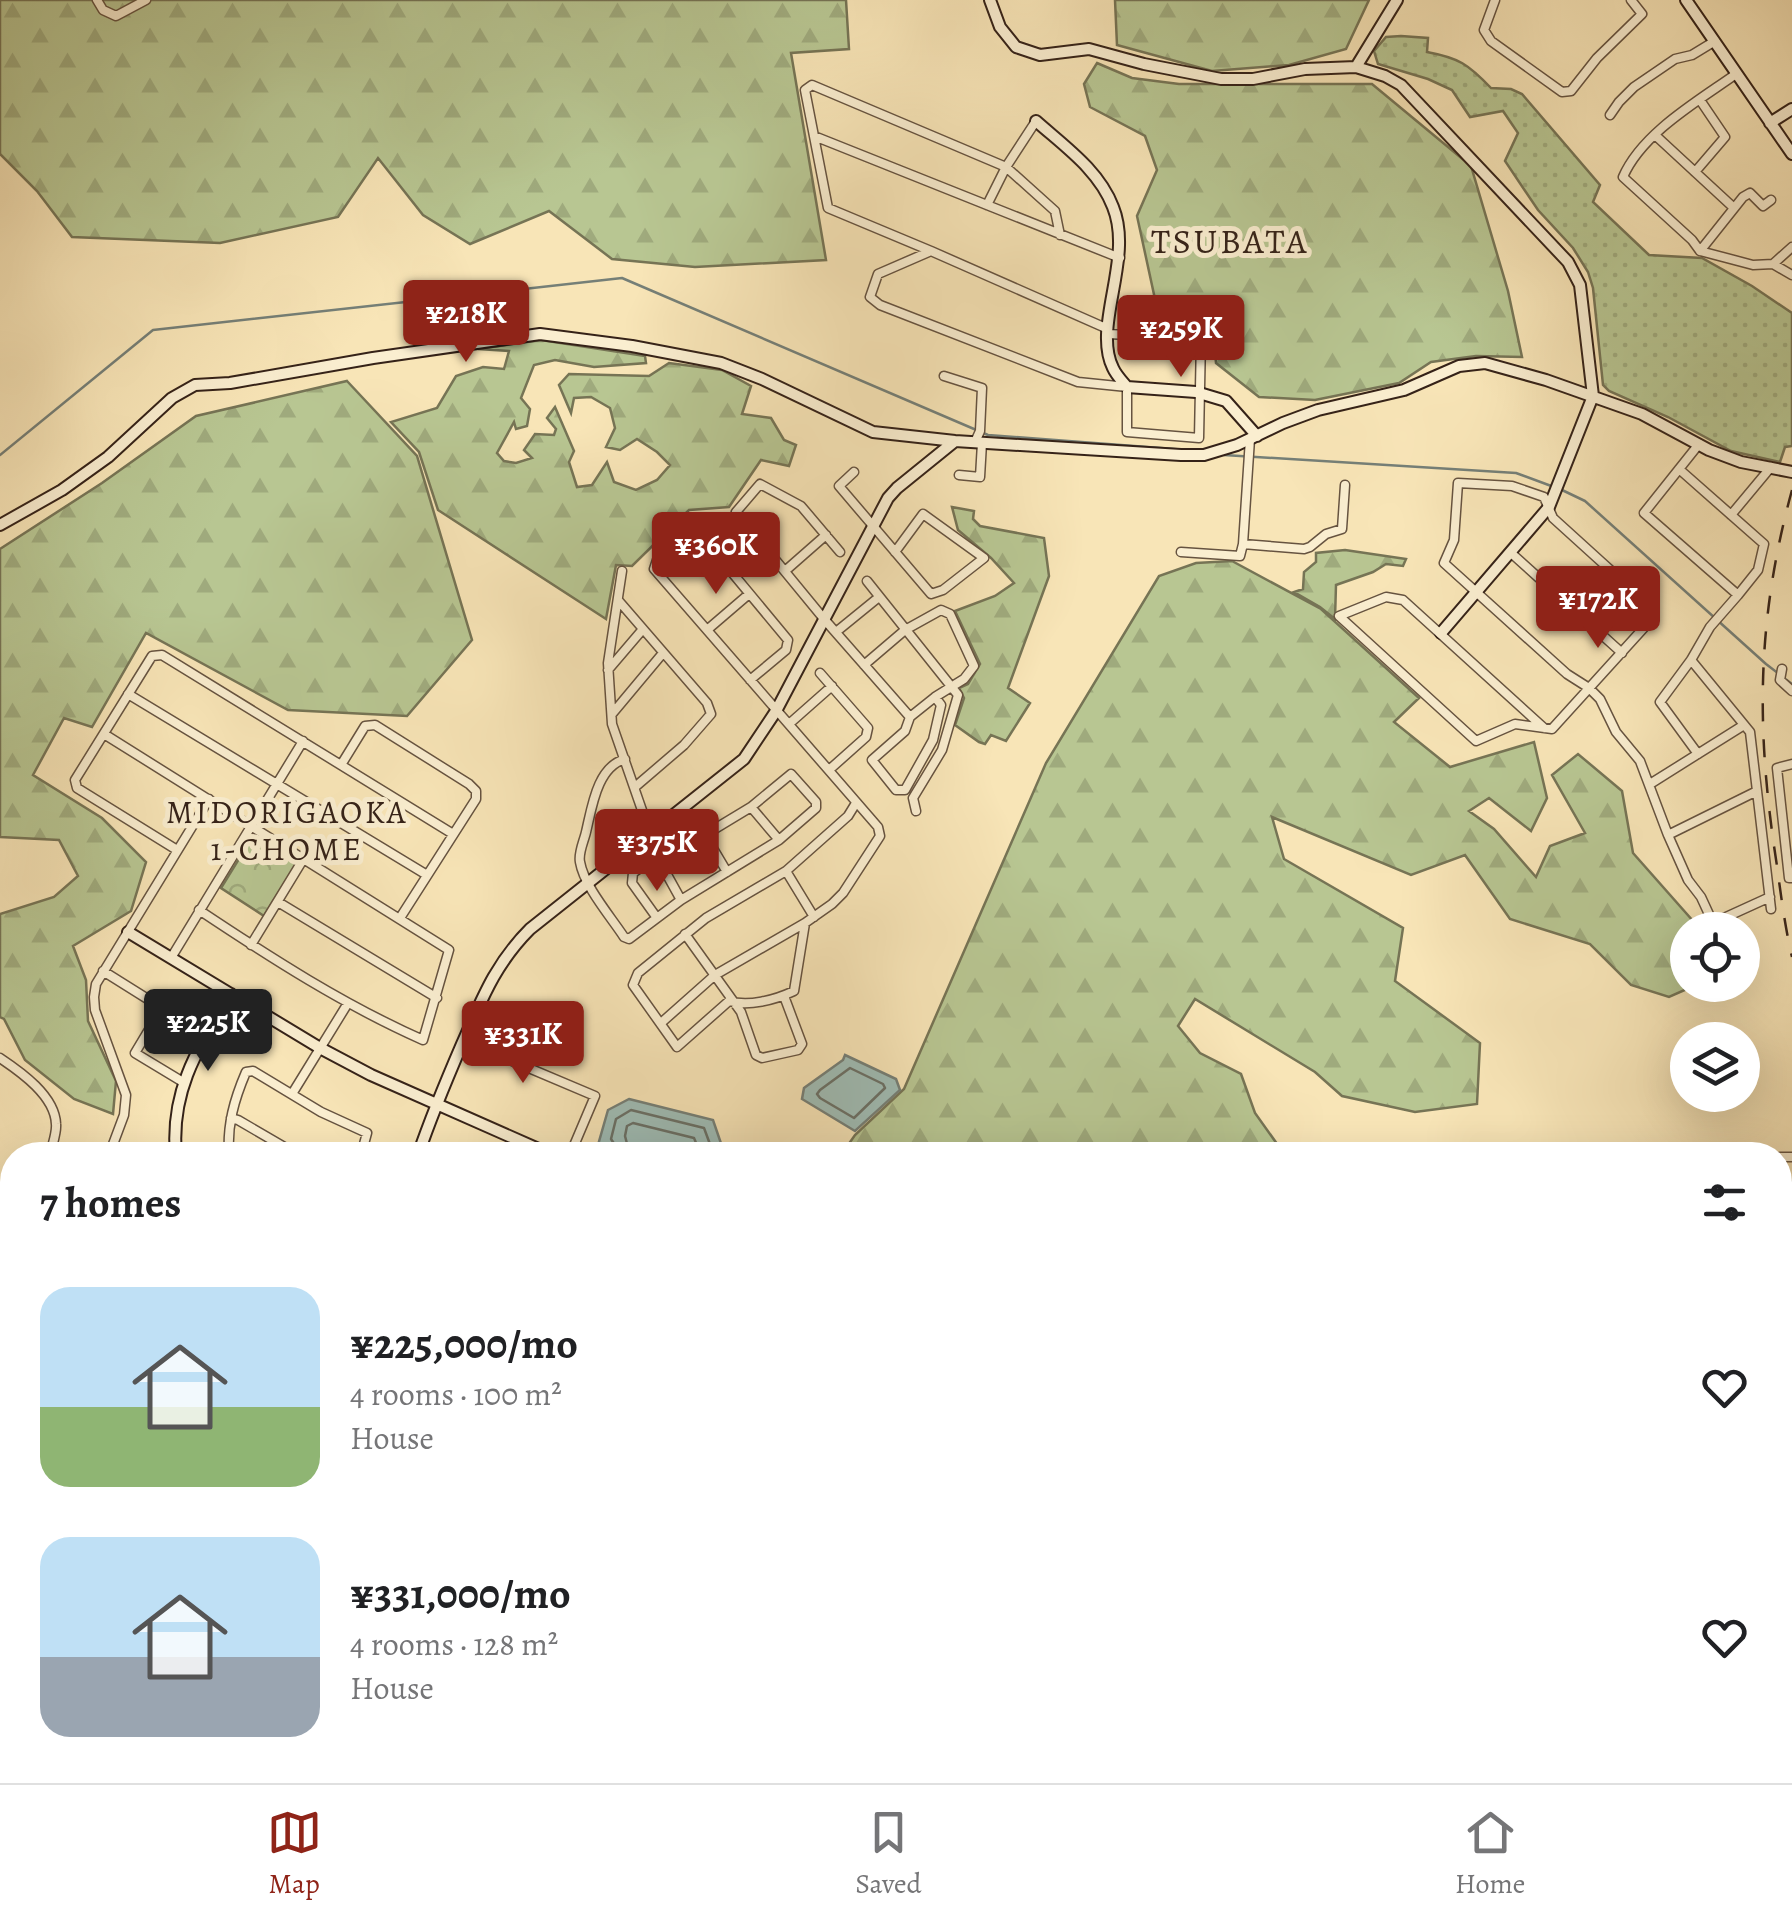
<!DOCTYPE html>
<meta charset="utf-8">
<style>
:root{--surface:#fff;--page:#f2f2f2;--text:#202124;--muted:#757577;--line:#e0e0e0;--accent:#8f2418}
body{margin:0;font-family:Alegreya,serif;background:var(--page);color:var(--text);height:100vh;display:flex;flex-direction:column;font-size:38px;white-space:nowrap}
*{box-sizing:border-box;margin:0}
p{font-size:32px;color:var(--muted)}
.icon{flex:none;width:55px;height:55px;fill:none;stroke:currentColor;stroke-width:2;stroke-linecap:round;stroke-linejoin:round}
.map{position:relative;flex:1;overflow:hidden}
.drawer{position:absolute;left:0px;top:1142px;width:1792px;height:642px;display:flex;flex-direction:column;background:var(--surface);border-radius:40px 40px 0 0;box-shadow:0 10px 40px #0002}
.drawer>*{flex:none}
.buttons{position:absolute;left:1670px;top:912px;display:grid;gap:20px}
.buttons a{display:grid;place-items:center;width:90px;height:90px;border-radius:50%;background:var(--surface);box-shadow:0 10px 40px #0002;font-size:50px}
.price{position:absolute;translate:-50% -85px;padding:0 22px;border-radius:10px;background:var(--accent);color:#fff;font-size:32px;line-height:65px;filter:drop-shadow(0 2px 5px #0008)}
.price::after{content:'';position:absolute;left:50%;top:60px;width:30px;height:22px;margin-left:-15px;background:inherit;clip-path:polygon(0 0,100% 0,50% 100%)}
.price.active{background:#222;color:#fff}
ul{padding:0;list-style:none}
li{display:flex;align-items:center;gap:30px;height:250px;padding:0 40px}
li span{display:grid;place-items:center;flex:none;width:280px;height:200px;border-radius:30px;color:#555}
li>.icon{margin-inline-start:auto}
span .icon{width:120px;height:120px;fill:#fffc;stroke-width:1}
li b{font-size:42px}
h2{display:flex;justify-content:space-between;align-items:center;height:120px;padding:0 40px;font-size:42px}
.tab-bar{display:flex;justify-content:space-around;align-items:center;height:140px;border-top:2px solid var(--line);background:var(--surface);font-size:28px;color:var(--muted)}
.tab-bar a{display:grid;justify-items:center;gap:5px}
.tab-bar .active{color:var(--accent)}
.map>svg:first-child{display:block}
.grass{fill:url(#grass-dots);stroke:#767455;stroke-width:2.5}
.forest{fill:url(#forest-firs);stroke:#767455;stroke-width:2.5}
.park{fill:url(#park-crowns);stroke:#767455;stroke-width:2.5}
.water{fill:#9fbdb6;stroke:#757f77;stroke-width:2.5}
.lines{fill:none;stroke-linecap:round;stroke-linejoin:round}
.shore{stroke:#6a7067;stroke-width:2.5}
.stream{stroke:#757f77;stroke-width:2.5}
.street-casing{stroke:#665340;stroke-width:11}
.secondary-casing{stroke:#352218;stroke-width:14}
.highway-casing{stroke:#352218;stroke-width:16}
.street{stroke:#faeed0;stroke-width:8}
.secondary{stroke:#faeed0;stroke-width:10}
.highway{stroke:#ecc27c;stroke-width:12}
.rail{stroke:#352218;stroke-width:2.5;stroke-dasharray:18 18;stroke-linecap:butt}
.labels{text-anchor:middle;dominant-baseline:central;stroke-width:10;stroke-linejoin:round;paint-order:stroke}
.neighbourhood-label{font-size:32px;letter-spacing:2.5px;fill:#352218;stroke:#faeed0}
.quarter-label{font-size:35px;letter-spacing:2.5px;fill:#352218;stroke:#faeed0}
</style>
<div class="map">
<svg width="1792" height="1783" viewBox="0 0 1792 1783">
<defs>
<pattern id="grass-dots" width="8" height="8" patternUnits="userSpaceOnUse" patternTransform="scale(2.5)"><rect width="8" height="8" fill="#b8c692"/><path d="M2 2h.1M6 6h.1" fill="none" stroke="#9faa7d" stroke-width="1.8" stroke-linecap="round"/></pattern>
<pattern id="forest-firs" width="22" height="20" patternUnits="userSpaceOnUse" patternTransform="scale(2.5)"><rect width="22" height="20" fill="#b8c692"/><path d="M5 1l3.5 6h-7zM16 11l3.5 6h-7z" fill="#9faa7d"/></pattern>
<pattern id="park-crowns" width="20" height="18" patternUnits="userSpaceOnUse" patternTransform="scale(2.5)"><rect width="20" height="18" fill="#b8c692"/><path d="M2 6a3 3 0 1 1 6 0M12 15a3 3 0 1 1 6 0" fill="none" stroke="#9faa7d"/></pattern>
</defs>
<rect width="100%" height="100%" fill="#f8e5b7"/>
<filter id="stains"><feTurbulence type="fractalNoise" baseFrequency=".002" numOctaves="4"/><feColorMatrix values="0 0 0 0 .2 0 0 0 0 .09 0 0 0 0 .02 0 0 0 .5 -.17"/></filter>
<radialGradient id="worn" r=".72"><stop offset=".6" stop-color="#630" stop-opacity="0"/><stop offset="1" stop-color="#630" stop-opacity=".3"/></radialGradient>
<path class="grass" d="M1401 36 1428 38 1427 52C1459 58 1468 64 1491 88L1511 89 1522 94 1600 185 1593 202 1649 255 1702 258 1752 286 1792 313V446L1785 447 1780 462 1731 451 1668 417 1609 391 1603 385 1593 288 1588 272 1573 248 1538 210 1505 161 1518 133 1503 111 1470 117 1452 90 1428 79 1378 64 1374 51 1386 37Z"/>
<path class="forest" d="M0 0H846L849 49 791 53 826 260 695 267 612 259 549 211 470 244 423 215 378 158 338 217 220 243 72 237 37 191 0 154Z
M1115 0H1369L1346 49 1289 65 1212 71 1117 45Z
M1097 63 1132 78 1179 84H1372L1471 166 1508 291 1522 357 1476 356 1431 362 1399 383 1315 400 1259 397 1216 363 1211 306 1155 299 1137 216 1157 170 1145 136 1090 107 1084 84Z
M541 340 645 356 646 363 594 367 555 360 534 365 521 398 530 409 527 426 516 429 514 422 497 453 504 461 516 463 532 458 524 450 535 434 554 435 556 429 547 418 555 407 574 451 569 462 577 487 592 485 607 462 614 482 636 490 657 480 670 465 657 452 637 439 620 450 606 447 615 428 610 408 591 397 574 398 571 413 559 385 569 374 649 376 669 363 722 370 751 386 742 414 771 418 784 440 796 445 789 466 761 460 729 507 689 510 632 566 616 565 606 619 438 510 419 452 391 422 437 408 456 376 483 367 504 369 509 351 478 349Z
M347 381 417 456 472 640 407 716 288 710 146 633 92 727 64 718 33 775 102 818 146 862 131 911 73 946 86 980 88 1021 116 1081 113 1114 74 1099 25 1060 4 1019 0 1017V914L54 897 78 876 59 840 0 837V549L102 483 196 416Z
M952 507 974 511 973 519 980 526 1044 538 1049 576 1008 688 1030 703 1006 741 991 735 985 744 979 742 955 725 964 698 959 688 968 684 980 664 955 611 995 596 1014 583 991 558 958 530Z
M1345 550 1406 559 1403 566 1386 564 1373 572 1336 585 1335 619 1320 607 1294 592 1303 589 1304 572 1316 562V553Z
M1232 561 1321 609 1419 698 1394 722 1450 767 1534 742 1547 798 1531 831 1489 798 1469 811 1494 829 1536 877 1550 846 1585 833 1552 775 1578 754 1622 791 1633 853 1701 930H1688V985H1696L1669 997 1631 985 1590 944 1510 919 1465 855 1411 875 1272 817 1284 859 1403 928 1395 981 1480 1043 1477 1104 1415 1112 1342 1096 1315 1072 1195 999 1178 1026 1200 1053 1241 1074 1255 1113 1285 1155H841L855 1135 904 1089 1046 763 1159 576 1196 563Z
M1780 1171 1792 1183V1300L1780 1310Z
M1792 1338V1666L1785 1693V1711L1792 1729V1783H769L733 1774 728 1778 730 1783H471L478 1772H1780V1349Z
M12 1720V1772L97 1773 101 1783H0V1722Z
M263 1773H416L411 1783H281Z"/>
<path class="park" d="M257 835 296 858 297 863 264 916 221 888 253 836Z"/>
<path class="water" d="M845 1055 896 1079 900 1090 855 1131 802 1099 804 1088 843 1060Z
M629 1099 713 1120 725 1155H614L598 1145 608 1110Z"/>
<g class="lines">
<path class="shore" d="M850 1068 883 1084 885 1088 854 1118 820 1098 817 1094 820 1090Z
M618 1155 617 1148 611 1139 616 1119 631 1110 704 1128 714 1155
M630 1155 625 1136 627 1126 633 1123 694 1138 701 1155"/>
<path class="stream" d="M0 455 153 330 622 278 988 435 1187 450
M1224 455 1516 473 1554 487
M1562 490 1585 501 1766 664 1792 684"/>
<defs>
<path id="street" d="M97 0 103 10 116 16 146 0
M1495 0 1484 30 1491 41 1562 92 1571 91 1597 58 1642 14 1631 0
M1736 74C1698 101 1642 133 1623 177L1692 240 1700 251 1753 265 1773 264 1792 247
M1610 115 1619 102 1634 87 1675 59 1692 55 1715 41
M1655 135 1734 208
M814 136 1120 258
M1695 172 1725 137 1700 100
M987 205 1006 167 1036 121
M931 251 828 208 805 90 812 85 1006 167 1055 211 1060 235
M1700 251 1743 197 1750 193 1763 206 1771 200
M1773 264 1792 275
M1107 334 1201 338 1199 438 1127 432V387L1078 382 880 305 870 297 878 274 931 251 1108 329
M944 376 982 388 980 431 975 442
M1679 469 1764 544 1758 570 1738 595 1644 513 1699 444
M854 472 839 486 931 594 943 590 984 558 923 514 895 552
M959 475 980 477 982 443
M1731 515 1771 467
M1243 544 1250 439
M840 552 801 506 760 484 736 512 824 619 910 717 905 731 872 760 896 790H905L933 740 941 705 935 697
M1181 552 1240 556 1243 544 1304 549 1310 547 1326 534 1342 529 1345 485
M1510 552 1622 653
M622 571 608 663 612 724 660 862 681 900
M785 571 826 535
M867 581 958 695 942 750 913 798 916 811
M618 600 707 703 711 714 684 745 635 787
M707 630 749 594
M836 632 879 597
M1691 660 1750 732 1771 909
M864 665 905 630 941 610 950 614 974 666 964 679 935 697 910 717
M1782 669 1780 680 1792 691
M608 670 643 629
M820 673 868 728 866 737 829 770
M750 680 786 650 788 640 695 528 657 560 654 569 878 827 880 836 843 893 832 904 805 923 794 991C775 1000 748 1007 729 1001L677 1047 633 985 638 973 706 918 786 871 848 816 856 803
M128 694 427 875
M612 714 663 653
M789 724 832 686
M1544 728 1403 600 1386 597 1339 616 1476 741 1515 724 1552 729 1650 621V606L1553 518 1544 497 1512 486 1458 483 1454 540 1444 563 1567 674 1589 688 1600 699 1616 732 1640 761 1668 835 1688 880 1701 897 1713 923 1770 897
M104 734 449 950 423 1040C344 1005 271 958 199 910
M1698 754 1660 702 1691 660 1710 627 1738 595
M625 759C597 767 592 807 586 832 584 841 578 853 580 862 584 886 611 917 624 937L629 939 681 900 779 840 816 808V802L791 774 751 807 660 862
M1792 764 1777 768 1789 878H1792
M341 765 365 726 375 725 469 784 476 791V799L400 918
M1650 784 1744 725
M751 807 779 840
M705 835 727 872
M1668 835 1757 791
M177 850 77 788 75 780 152 656 162 655 453 834
M786 871 814 917
M278 902 437 998
M657 918 632 883 633 873 658 855
M685 934 741 1012 756 1055 762 1058 798 1050 802 1044 784 996
M251 945 304 858
M171 958 303 741
M103 971 162 1008 135 1053 183 1082
M479 1007 500 1014 507 1023 496 1047 498 1055 595 1096 570 1155
M661 1023 715 975 805 923
M0 1058C21 1072 55 1096 56 1124 57 1133 52 1145 50 1155
M292 1094 348 1003
M231 1118 238 1120 298 1155
M109 1155 124 1115 126 1095 95 1010 94 997 96 984 209 799
M229 1155C227 1125 234 1100 246 1072L253 1071 321 1112 367 1133 361 1155
M1780 1157H1792
M0 1362 12 1365
M0 1427 12 1388
M0 1447 12 1452"/>
<path id="secondary" d="M990 0 1000 27 1016 47 1040 55 1089 49 1144 64 1221 79H1253L1305 69 1356 67 1385 76 1401 85 1568 262 1580 285 1593 396 1549 507 1441 633
M1686 0 1792 154
M1356 67 1397 0
M1036 121C1064 146 1099 170 1113 207 1134 259 1092 326 1113 368 1116 375 1122 381 1127 387L1196 392 1226 401 1257 436
M1770 123 1792 109
M0 525 62 490 108 457 172 398 195 385 230 383 373 358 540 334 632 346 721 363 762 379 873 432 955 441 1181 455H1204L1237 445 1283 423 1318 410 1404 390 1459 366 1485 363 1546 380 1642 414 1709 450 1741 462 1792 472
M128 932 320 1048 371 1075 552 1155
M176 1155C170 1089 199 1047 231 994
M418 1155C431 1117 446 1081 462 1044 482 999 495 964 530 929L744 759 776 711 888 498 897 488 955 441
M1780 1322 1792 1312
M441 1783 447 1772"/>
<path id="highway" d="M0 1610 12 1620
M222 1772 240 1783"/>
</defs>
<use href="#street" class="street-casing"/>
<use href="#secondary" class="secondary-casing"/>
<use href="#highway" class="highway-casing"/>
<use href="#street" class="street"/>
<use href="#secondary" class="secondary"/>
<use href="#highway" class="highway"/>
<path class="rail" d="M1792 490C1756 622 1756 732 1777 866 1781 896 1785 927 1792 957"/>
</g>
<g class="labels">
<g class="neighbourhood-label">
<text x="287" y="812">MIDORIGAOKA<tspan x="287" dy="37">1-CHOME</tspan></text>
</g>
<g class="quarter-label">
<text x="1230" y="241">TSUBATA</text>
</g>
</g>
<rect width="100%" height="100%" filter="url(#stains)"/>
<rect width="100%" height="100%" fill="url(#worn)"/>
</svg>
<div class="buttons">
<a><svg class="icon" aria-label="locate" viewBox="0 0 24 24"><circle cx="12" cy="12" r="6"/><path d="M12 2v4M12 18v4M2 12h4M18 12h4"/></svg></a>
<a><svg class="icon" aria-label="layers" viewBox="0 0 24 24"><path d="M12 4l9 5-9 5-9-5zM3 14l9 5 9-5"/></svg></a>
</div>
<b class="price" style="left:466px;top:365px">¥218K</b>
<b class="price" style="left:1181px;top:380px">¥259K</b>
<b class="price" style="left:716px;top:597px">¥360K</b>
<b class="price" style="left:1598px;top:651px">¥172K</b>
<b class="price" style="left:657px;top:894px">¥375K</b>
<b class="price active" style="left:208px;top:1074px">¥225K</b>
<b class="price" style="left:523px;top:1086px">¥331K</b>
<section class="drawer">
<h2>7 homes<svg class="icon" aria-label="filters" viewBox="0 0 24 24"><path d="M4 7h16M4 17h16"/><circle cx="9" cy="7" r="2"/><circle cx="15" cy="17" r="2"/></svg></h2>
<ul>
<li><span style="background:linear-gradient(#bfe0f5 60%,#8fb573 0)"><svg class="icon" aria-label="home" viewBox="0 0 24 24"><path d="M3 11l9-7 9 7M6 9v11h12V9"/></svg></span><div><b>¥225,000/mo</b><p>4 rooms · 100 m²</p><p>House</p></div><svg class="icon" aria-label="heart" viewBox="0 0 24 24"><path d="M12 20l-8-8c-3-5 5-10 8-4 3-6 11-1 8 4z"/></svg></li>
<li><span style="background:linear-gradient(#bfe0f5 60%,#9aa5b1 0)"><svg class="icon" aria-label="home" viewBox="0 0 24 24"><path d="M3 11l9-7 9 7M6 9v11h12V9"/></svg></span><div><b>¥331,000/mo</b><p>4 rooms · 128 m²</p><p>House</p></div><svg class="icon" aria-label="heart" viewBox="0 0 24 24"><path d="M12 20l-8-8c-3-5 5-10 8-4 3-6 11-1 8 4z"/></svg></li>
</ul>
</section>
</div>
<nav class="tab-bar">
<a class="active"><svg class="icon" aria-label="map" viewBox="0 0 24 24"><path d="M3 6l6-2 6 2 6-2v14l-6 2-6-2-6 2zM9 4v14M15 6v14"/></svg>Map</a>
<a><svg class="icon" aria-label="saved" viewBox="0 0 24 24"><path d="M7 4h10v16l-5-4-5 4z"/></svg>Saved</a>
<a><svg class="icon" aria-label="home" viewBox="0 0 24 24"><path d="M3 11l9-7 9 7M6 9v11h12V9"/></svg>Home</a>
</nav>
